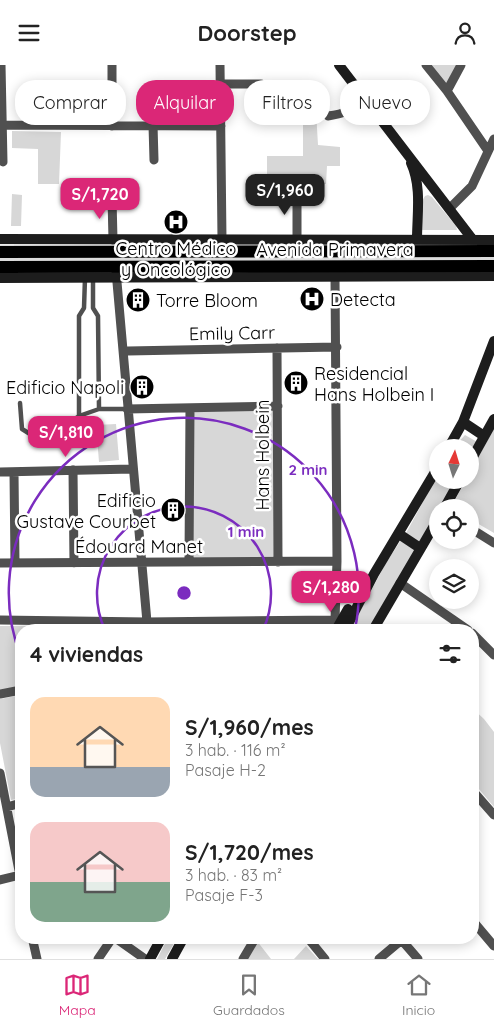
<!DOCTYPE html>
<html lang="es">
<meta charset="utf-8">
<style>
:root{--surface:#fff;--page:#f6f6f6;--text:#222;--muted:#767676;--line:#e0e0e0;--accent:#db2777}
body{margin:0;font-family:Quicksand,sans-serif;background:var(--page);color:var(--text);height:100vh;display:flex;flex-direction:column;font-size:19px;white-space:nowrap}
*{box-sizing:border-box;margin:0}
p{font-size:16px;color:var(--muted)}
.icon{flex:none;width:28px;height:28px;fill:none;stroke:currentColor;stroke-width:2;stroke-linecap:round;stroke-linejoin:round}
.map{position:relative;flex:1;overflow:hidden}
.panel{position:absolute;left:15px;top:559px;width:464px;height:320px;display:flex;flex-direction:column;background:var(--surface);border-radius:20px;box-shadow:0 2px 12px #0003}
.panel>*{flex:none}
.hud{position:absolute;left:15px;top:15px;width:465px;height:45px;display:flex;gap:10px}
.needle{width:32px;rotate:4deg}
.fabs{position:absolute;left:429px;top:374px;display:grid;gap:10px}
.fabs a{display:grid;place-items:center;width:50px;height:50px;border-radius:50%;background:var(--surface);box-shadow:0 2px 12px #0003;font-size:25px}
.price{position:absolute;translate:-50% -42px;padding:0 11px;border-radius:10px;background:var(--accent);color:#fff;font-size:16px;line-height:32px;filter:drop-shadow(0 1px 2px #0008)}
.price::after{content:'';position:absolute;left:50%;top:30px;width:15px;height:11px;margin-left:-8px;background:inherit;clip-path:polygon(0 0,100% 0,50% 100%)}
.price.active{background:#222;color:#fff}
ul{padding:0;list-style:none}
li{display:flex;align-items:center;gap:15px;height:125px;padding:0 15px}
li span{display:grid;place-items:center;flex:none;width:140px;height:100px;border-radius:15px;color:#555}
li>.icon{margin-inline-start:auto}
span .icon{width:60px;height:60px;fill:#fffc;stroke-width:1}
li b{font-size:21px}
h2{display:flex;justify-content:space-between;align-items:center;height:60px;padding:0 15px;font-size:21px}
.tag{padding:0 18px;border-radius:20px;background:var(--surface);box-shadow:0 2px 12px #0003;font-size:18px;line-height:45px}
.tag.active{background:var(--accent);color:#fff}
header{display:flex;justify-content:space-between;align-items:center;height:65px;padding:0 15px;background:var(--surface);font-size:22px;font-weight:800}
.dock{display:flex;justify-content:space-around;align-items:center;height:70px;border-top:1px solid var(--line);background:var(--surface);font-size:14px;color:var(--muted)}
.dock a{display:grid;justify-items:center;gap:2px}
.dock .active{color:var(--accent)}
.map>svg:first-child{display:block}
.green{fill:#d7d7d7}
.lines{fill:none;stroke-linecap:round;stroke-linejoin:round}
.primary-casing{stroke:#dbdbdb;stroke-width:15}
.lane{stroke:#505050;stroke-width:4.5}
.street{stroke:#505050;stroke-width:9}
.secondary{stroke:#1d1d1d;stroke-width:10}
.primary{stroke:#000;stroke-width:12}
.ring{fill:none;stroke:#7b2cbf;stroke-width:2.5}
.labels{text-anchor:middle;dominant-baseline:central;stroke-width:5;stroke-linejoin:round;paint-order:stroke}
.poi-label{font-size:18px;fill:#000;stroke:#fff;text-anchor:start}
.street-label{font-size:18px;fill:#000;stroke:#fff}
.centre{fill:#7b2cbf;stroke:#fff;stroke-width:2.5}
.ring-label{font-size:15px;text-anchor:middle;font-weight:bold;fill:#7b2cbf;stroke:#fff;stroke-width:5;stroke-linejoin:round;paint-order:stroke}
</style>
<header><svg class="icon" aria-label="menu" viewBox="0 0 24 24"><path d="M4 6h16M4 12h16M4 18h16"/></svg>Doorstep<svg class="icon" aria-label="person" viewBox="0 0 24 24"><circle cx="12" cy="8" r="4"/><path d="M4 21q1-7 8-7t8 7"/></svg></header>
<div class="map">
<svg width="494" height="894" viewBox="0 0 494 894">
<rect width="100%" height="100%" fill="#fff"/>
<path class="green" d="M429 0H458L447 21Z
M283 29H298V41H283Z
M303 45 316 46 318 80 340 82V101H327L326 119 267 118V91H303Z
M12 66 61 67 59 119H38V84L12 83Z
M12 129 22 130 21 161H11Z
M428 130 432 132 456 161 457 165H422V136L425 131Z
M494 190V195L0 197V191Z
M276 344V494L192 495 193 345Z
M116 359 119 395 99 397 96 360Z
M494 364V468L470 454V442H451L466 415H470V407Z
M465 370 479 378 470 394V382H454Z
M437 411 438 415H458L442 442H438L437 450 418 478 405 470Z
M401 475 416 483 368 565H350L386 498Z
M104 560V565H21V623L0 628V561Z
M21 630V733L11 735 0 678V634Z
M472 643 484 654 494 667V742L473 717Z
M168 873H177L165 894H157Z
M257 876 271 894H245Z
M306 881 318 894H294Z"/>
<g class="lines">
<defs>
<path id="primary" d="M0 187 494 186
M0 202 494 201"/>
</defs>
<use href="#primary" class="primary-casing"/>
<path class="lane" d="M93 213V243L98 251 99 344
M20 338 22 364 30 369H53L79 351 99 344H127
M79 351V251L84 243 85 213"/>
<path class="street" d="M1 0 3 97
M220 0 222 174
M426 0 447 26 488 86
M221 19H261
M447 26 461 0
M328 51C343 49 355 45 364 33
M0 60 221 61
M153 60 154 95
M112 61V0
M112 133 113 175
M449 144 472 121 494 74
M297 175V128
M116 206 147 557
M277 283 278 497
M128 286 337 282
M127 344 278 341
M73 405 74 498
M0 407 132 404
M14 407 15 498
M470 463 494 478
M189 497 190 343
M0 498 337 496
M400 518 468 565
M0 555 147 557 335 555
M332 565 335 555 337 496 335 212
M472 568 494 590
M0 629 21 625
M0 708 21 816
M472 725 494 750
M7 742 21 738
M0 815 20 810
M472 855 494 881
M32 872 37 894
M114 872 145 894
M307 872 325 894
M399 872 418 894
M98 894 113 872
M243 894 256 872
M379 894 405 872"/>
<path class="secondary" d="M339 0 473 175
M411 98C422 122 417 149 417 175
M0 174 494 175
M0 213 494 211
M463 357 484 371
M449 382 463 357 494 276
M470 397 494 354
M445 442 460 415
M399 469 420 483
M336 565 348 544
M345 565 374 509 438 402
M373 565 438 454
M150 894 162 872
M172 894 184 872"/>
<use href="#primary" class="primary"/>
</g>
<g class="ring">
<path d="M105 565A87 87 0 1 1 263 565"/>
<path d="M21 592A175 175 0 1 1 355 564"/>
</g>
<defs>
<symbol id="hospital-disc" viewBox="-11 -11 22 22"><circle r="9.5" fill="#000" stroke="#fff"/><path d="M-5-5h3v3.5h4V-5h3V5h-3V1.5h-4V5h-3Z" fill="#fff"/></symbol>
<symbol id="building-disc" viewBox="-11 -11 22 22"><circle r="9.5" fill="#000" stroke="#fff"/><path d="M-4-6H4V6H1V3H-1V6H-4ZM-2.5-4.3h1.7v1.8h-1.7ZM.8-4.3h1.7v1.8H.8ZM-2.5-1h1.7V.8h-1.7ZM.8-1h1.7V.8H.8Z" fill="#fff"/></symbol>
</defs>
<g fill-rule="evenodd">
<use href="#hospital-disc" x="162" y="143" width="28" height="28"/>
<use href="#hospital-disc" x="298" y="220" width="28" height="28"/>
<use href="#building-disc" x="124" y="221" width="28" height="28"/>
<use href="#building-disc" x="282" y="304" width="28" height="28"/>
<use href="#building-disc" x="128" y="308" width="28" height="28"/>
<use href="#building-disc" x="159" y="431" width="28" height="28"/>
</g>
<g class="labels">
<g class="poi-label">
<text x="176" y="183" text-anchor="middle">Centro Médico<tspan x="176" dy="21">y Oncológico</tspan></text>
<text x="330" y="234">Detecta</text>
<text x="156" y="235">Torre Bloom</text>
<text x="314" y="308">Residencial<tspan x="314" dy="21">Hans Holbein I</tspan></text>
<text x="124" y="322" text-anchor="end">Edificio Napoli</text>
<text x="156" y="435" text-anchor="end">Edificio<tspan x="156" dy="21">Gustave Courbet</tspan></text>
</g>
<g class="street-label">
<text x="335" y="184">Avenida Primavera</text>
<text transform="translate(232 268) rotate(-1)">Emily Carr</text>
<text transform="translate(262 390) rotate(-90)">Hans Holbein</text>
<text x="139" y="481">Édouard Manet</text>
</g>
</g>
<circle cx="184" cy="528" r="8" class="centre"/>
<g class="ring-label">
<text x="308" y="410">2 min</text>
<text x="246" y="472">1 min</text>
</g>
</svg>
<div class="fabs">
<a><svg class="needle" viewBox="-14 -14 28 28"><path d="M0-13l5 13h-10z" fill="#e53935"/><path d="M0 13l5-13h-10z" fill="#767676"/></svg></a>
<a><svg class="icon" aria-label="locate" viewBox="0 0 24 24"><circle cx="12" cy="12" r="6"/><path d="M12 2v4M12 18v4M2 12h4M18 12h4"/></svg></a>
<a><svg class="icon" aria-label="layers" viewBox="0 0 24 24"><path d="M12 4l9 5-9 5-9-5zM3 14l9 5 9-5"/></svg></a>
</div>
<b class="price active" style="left:285px;top:151px">S/1,960</b>
<b class="price" style="left:100px;top:155px">S/1,720</b>
<b class="price" style="left:66px;top:393px">S/1,810</b>
<b class="price" style="left:331px;top:548px">S/1,280</b>
<div class="hud">
<a class="tag">Comprar</a>
<a class="tag active">Alquilar</a>
<a class="tag">Filtros</a>
<a class="tag">Nuevo</a>
</div>
<section class="panel">
<h2>4 viviendas<svg class="icon" aria-label="filters" viewBox="0 0 24 24"><path d="M4 7h16M4 17h16"/><circle cx="9" cy="7" r="2"/><circle cx="15" cy="17" r="2"/></svg></h2>
<ul>
<li><span style="background:linear-gradient(#ffd9b3 70%,#9aa5b1 0)"><svg class="icon" aria-label="home" viewBox="0 0 24 24"><path d="M3 11l9-7 9 7M6 9v11h12V9"/></svg></span><div><b>S/1,960/mes</b><p>3 hab. · 116 m²</p><p>Pasaje H-2</p></div></li>
<li><span style="background:linear-gradient(#f6c9c9 60%,#7fa58c 0)"><svg class="icon" aria-label="home" viewBox="0 0 24 24"><path d="M3 11l9-7 9 7M6 9v11h12V9"/></svg></span><div><b>S/1,720/mes</b><p>3 hab. · 83 m²</p><p>Pasaje F-3</p></div></li>
</ul>
</section>
</div>
<nav class="dock">
<a class="active"><svg class="icon" aria-label="map" viewBox="0 0 24 24"><path d="M3 6l6-2 6 2 6-2v14l-6 2-6-2-6 2zM9 4v14M15 6v14"/></svg>Mapa</a>
<a><svg class="icon" aria-label="saved" viewBox="0 0 24 24"><path d="M7 4h10v16l-5-4-5 4z"/></svg>Guardados</a>
<a><svg class="icon" aria-label="home" viewBox="0 0 24 24"><path d="M3 11l9-7 9 7M6 9v11h12V9"/></svg>Inicio</a>
</nav>
